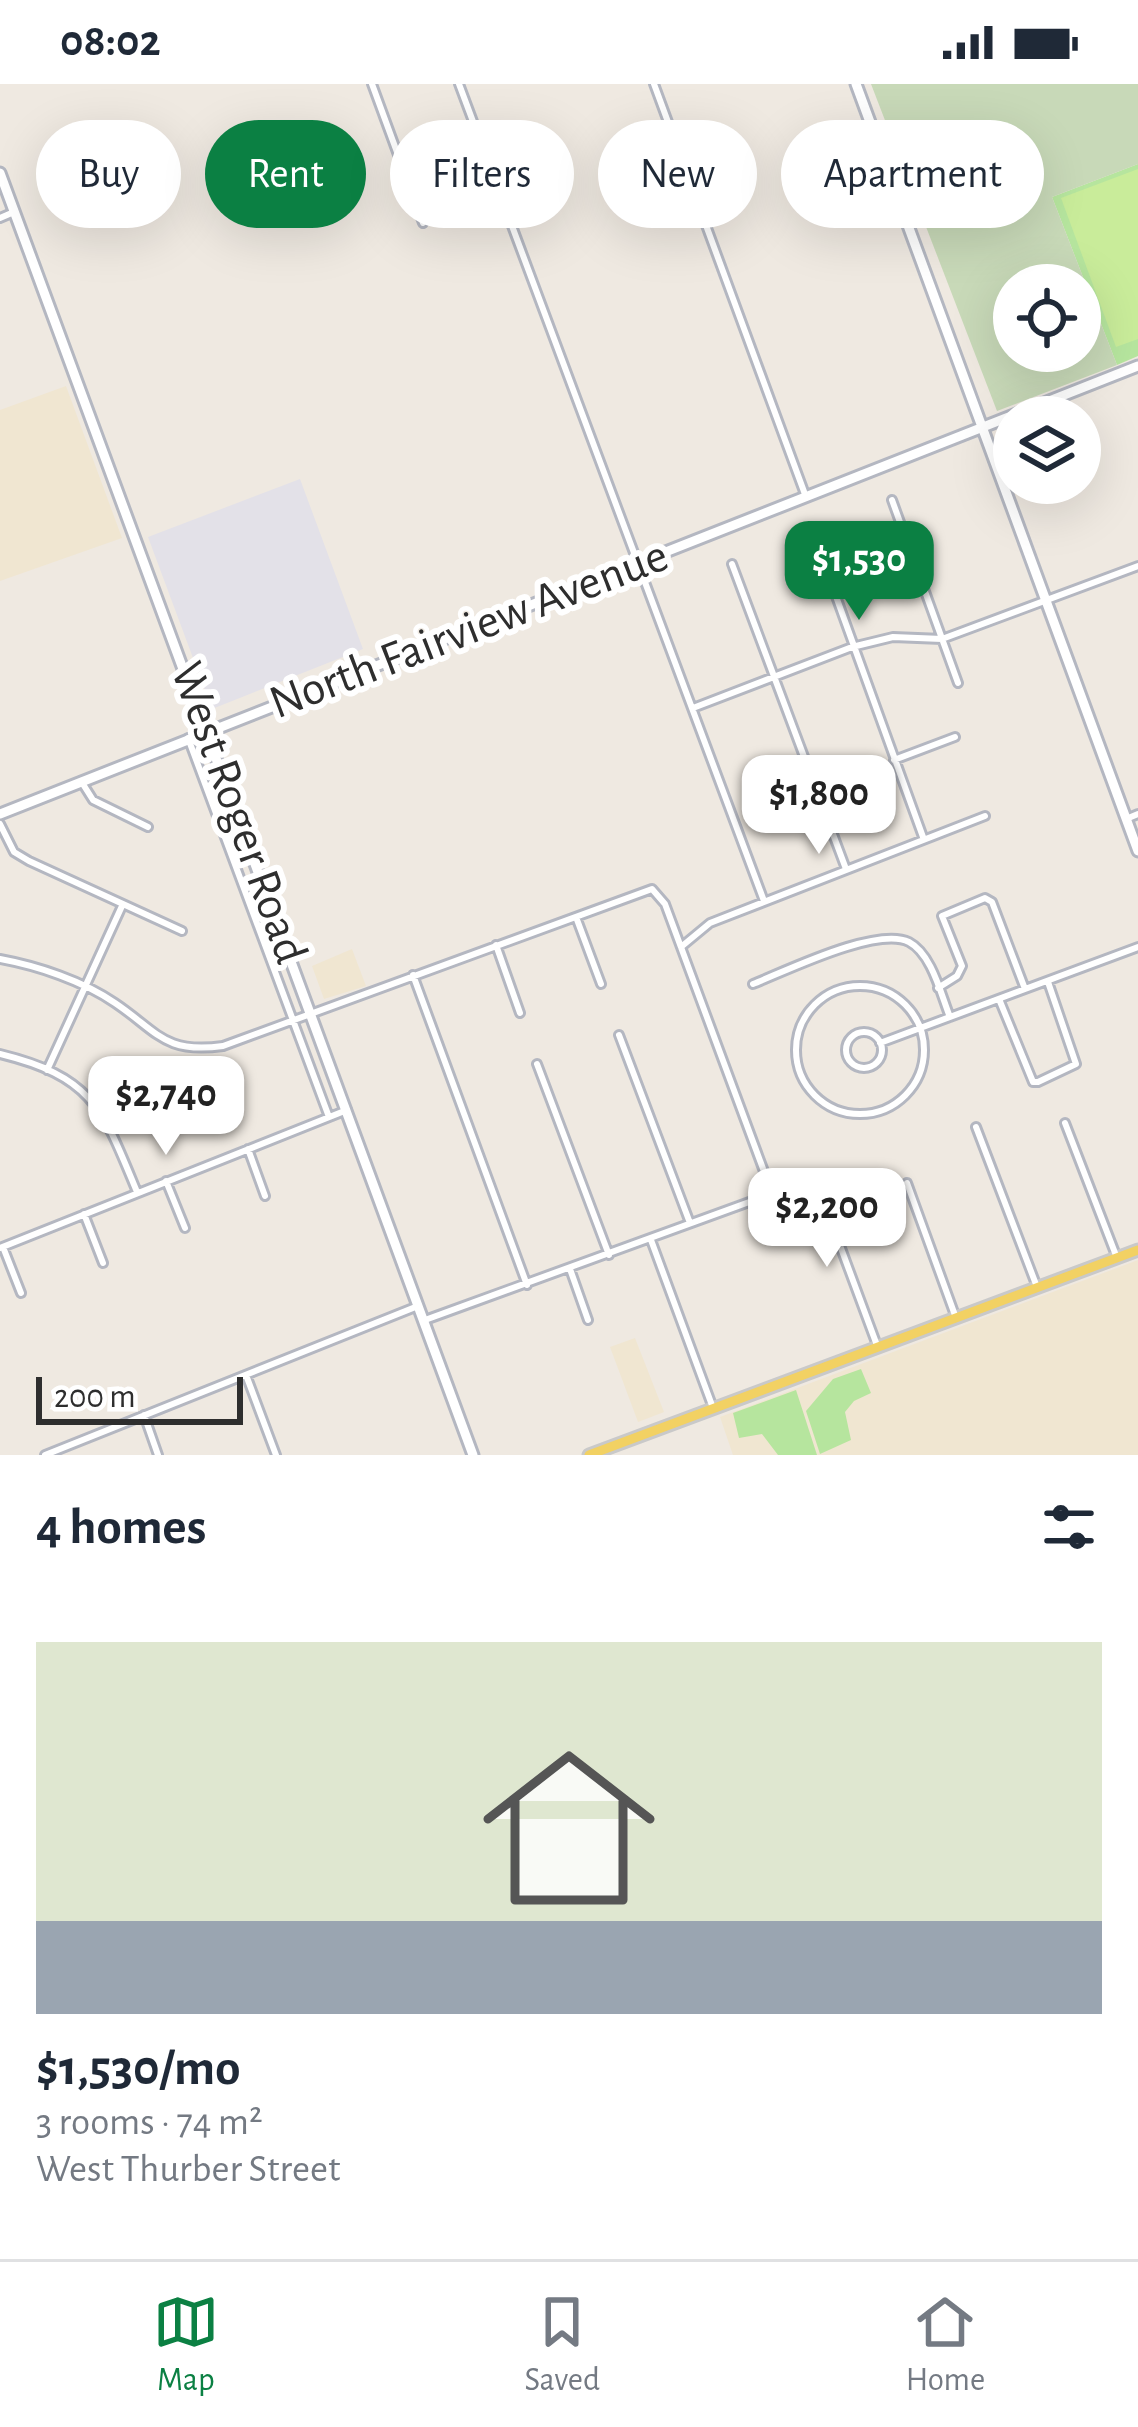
<!DOCTYPE html>
<meta charset="utf-8">
<style>
:root{--surface:#fff;--page:#f2f2f3;--text:#1f2937;--muted:#747a83;--line:#e0e1e3;--accent:#0b8043}
body{margin:0;font-family:"Alegreya Sans",sans-serif;background:var(--page);color:var(--text);height:100vh;display:flex;flex-direction:column;font-size:45px;white-space:nowrap}
*{box-sizing:border-box;margin:0}
p{font-size:39px;color:var(--muted)}
.icon{flex:none;width:66px;height:66px;fill:none;stroke:currentColor;stroke-width:2;stroke-linecap:round;stroke-linejoin:round}
.map{position:relative;height:1371px;overflow:hidden}
.details{display:flex;flex-direction:column;background:var(--surface);flex:1}
.details>*{flex:none}
.banner{position:absolute;left:36px;top:36px;width:1068px;height:108px;display:flex;gap:24px}
.tools{position:absolute;left:993px;top:180px;display:grid;gap:24px}
.tools a{display:grid;place-items:center;width:108px;height:108px;border-radius:50%;background:var(--surface);box-shadow:0 12px 48px #0002;font-size:60px}
.scale{position:absolute;left:36px;bottom:30px;width:207px;box-sizing:border-box;padding-left:12px;border:6px solid #2e2e2e;border-top:0;font-size:33px;line-height:42px;white-space:nowrap;color:#2e2e2e;-webkit-text-stroke:9px #fff;paint-order:stroke}
.price{position:absolute;translate:-50% -102px;padding:0 27px;border-radius:24px;background:#fff;color:#222;font-size:39px;line-height:78px;filter:drop-shadow(0 3px 6px #0008)}
.price::after{content:'';position:absolute;left:50%;top:72px;width:36px;height:27px;margin-left:-18px;background:inherit;clip-path:polygon(0 0,100% 0,50% 100%)}
.price.selected{background:var(--accent);color:#fff}
ul{padding:0;list-style:none}
li{display:grid;align-content:center;gap:24px;height:636px;padding:0 36px}
li+li{border-top:3px solid var(--line)}
li span{display:grid;place-items:center;height:372px;border-radius:0px;color:#555}
li>.icon{margin-inline-start:auto}
span .icon{width:216px;height:216px;fill:#fffc;stroke-width:1}
li b{font-size:51px}
h2{display:flex;justify-content:space-between;align-items:center;height:144px;padding:0 36px;font-size:51px}
.pill{padding:0 42px;border-radius:54px;background:var(--surface);box-shadow:0 12px 48px #0002;font-size:42px;line-height:108px}
.pill.selected{background:var(--accent);color:#fff}
.status{display:flex;justify-content:space-between;align-items:center;height:84px;padding:0 60px;background:var(--surface);direction:ltr}
.status svg{height:33px;fill:currentColor}
.tab-bar{display:flex;justify-content:space-around;align-items:center;height:168px;border-top:3px solid var(--line);background:var(--surface);font-size:33px;color:var(--muted)}
.tab-bar a{display:grid;justify-items:center;gap:6px}
.tab-bar .selected{color:var(--accent)}
.map>svg:first-child{display:block}
.industrial{fill:#e3e1e8}
.education{fill:#f0e6d1}
.green{fill:#b6e59e}
.cemetery{fill:#c8d9b8;fill-rule:evenodd}
.pitch{fill:#c9ec9a}
.lines{fill:none;stroke-linecap:round;stroke-linejoin:round}
.street-casing{stroke:#b4b7c1;stroke-width:12}
.secondary-casing{stroke:#b4b7c1;stroke-width:15}
.primary-casing{stroke:#c9c9c9;stroke-width:15}
.street{stroke:#fff;stroke-width:6}
.secondary{stroke:#fff;stroke-width:9}
.primary{stroke:#f2d163;stroke-width:9}
.labels{text-anchor:middle;dominant-baseline:central;stroke-width:12;stroke-linejoin:round;paint-order:stroke}
.street-label{font-size:48px;fill:#2e2e2e;stroke:#fff}
</style>
<div class="status"><b>08:02</b><svg viewBox="0 0 49 12"><path d="M0 12V9h3v3zM5 12V6h3v6zM10 12V3h3v9zM15 12V0h3v12zM26 1h20v11H26zM47 4h2v5h-2z"/></svg></div>
<div class="map">
<svg width="1138" height="1371" viewBox="0 0 1138 1371">
<rect width="100%" height="100%" fill="#efe9e1"/>
<path class="industrial" d="M300 395 363 565 212 625 148 453Z"/>
<path class="education" d="M66 302 122 454 0 497V326Z
M352 865 366 902 324 915 312 882Z
M1138 1176V1371H733L720 1333Z
M635 1254 664 1328 638 1338 610 1263Z"/>
<path class="green" d="M1138 80V272L1117 281 1052 113Z
M861 1285 871 1309 854 1317 845 1328 851 1356 820 1370 806 1327 833 1295Z
M796 1306 817 1371H778L762 1350 739 1354 733 1329Z"/>
<path class="cemetery" d="M871 0H1138V80L1052 113 1117 281 997 327ZM1014 201H1080V267H1014Z"/>
<path class="pitch" d="M1138 85V255L1116 263 1061 114Z"/>
<g class="lines">
<defs>
<path id="street" d="M372 0 423 139
M459 0 764 817
M654 0 806 413
M0 134 14 128
M892 416 958 599
M812 446 923 753
M732 480 846 785
M693 624 852 563 893 553 942 555 1138 482
M188 654 329 1033
M894 676 955 653
M81 697 93 716 148 743
M1126 735 1138 730
M0 740 14 768 29 777 182 847
M576 833 601 900
M496 861 520 929
M681 863 710 839 985 732
M0 875C38 882 83 897 115 919 158 948 164 970 223 962L652 805 665 820 772 1109
M413 891 527 1201
M753 900C786 887 877 842 909 858 932 870 941 911 950 933
M796 966a64 64 0 1 1 128 0a64 64 0 1 1-128 0Z
M938 904 957 892 962 882 942 832 985 814 992 818 1025 905
M999 915 1033 998H1038L1076 980 1048 898
M846 966a18 18 0 1 1 36 0a18 18 0 1 1-36 0Z
M619 951 690 1139
M880 959 1138 863
M0 970C94 993 103 1026 137 1108
M537 980 609 1171
M47 986 122 822
M1065 1039 1117 1174
M976 1043 1037 1203
M248 1065 265 1112
M166 1097 185 1144
M907 1099 956 1234
M84 1130 103 1179
M651 1156 713 1324
M3 1163 21 1209
M0 1164 347 1026
M570 1185 588 1236
M425 1236 815 1094 878 1264
M246 1291 276 1371
M144 1331 158 1371
M45 1371 418 1222"/>
<path id="secondary" d="M856 0 1138 767
M0 89 473 1371
M0 730 1138 282"/>
<path id="primary" d="M589 1371 1138 1166"/>
</defs>
<use href="#street" class="street-casing"/>
<use href="#secondary" class="secondary-casing"/>
<use href="#primary" class="primary-casing"/>
<use href="#street" class="street"/>
<use href="#secondary" class="secondary"/>
<use href="#primary" class="primary"/>
</g>
<g class="labels">
<g class="street-label">
<text transform="translate(469 546) rotate(-21)">North Fairview Avenue</text>
<text transform="translate(238 729) rotate(70)">West Roger Road</text>
</g>
</g>
</svg>
<div class="tools">
<a><svg class="icon" aria-label="locate" viewBox="0 0 24 24"><circle cx="12" cy="12" r="6"/><path d="M12 2v4M12 18v4M2 12h4M18 12h4"/></svg></a>
<a><svg class="icon" aria-label="layers" viewBox="0 0 24 24"><path d="M12 4l9 5-9 5-9-5zM3 14l9 5 9-5"/></svg></a>
</div>
<div class="scale">200 m</div>
<b class="price selected" style="left:859px;top:539px">$1,530</b>
<b class="price" style="left:819px;top:773px">$1,800</b>
<b class="price" style="left:166px;top:1074px">$2,740</b>
<b class="price" style="left:827px;top:1186px">$2,200</b>
<div class="banner">
<a class="pill">Buy</a>
<a class="pill selected">Rent</a>
<a class="pill">Filters</a>
<a class="pill">New</a>
<a class="pill">Apartment</a>
</div>
</div>
<section class="details">
<h2>4 homes<svg class="icon" aria-label="filters" viewBox="0 0 24 24"><path d="M4 7h16M4 17h16"/><circle cx="9" cy="7" r="2"/><circle cx="15" cy="17" r="2"/></svg></h2>
<ul>
<li><span style="background:linear-gradient(#dfe7d0 75%,#9aa5b1 0)"><svg class="icon" aria-label="home" viewBox="0 0 24 24"><path d="M3 11l9-7 9 7M6 9v11h12V9"/></svg></span><div><b>$1,530/mo</b><p>3 rooms · 74 m²</p><p>West Thurber Street</p></div></li>
</ul>
</section>
<nav class="tab-bar">
<a class="selected"><svg class="icon" aria-label="map" viewBox="0 0 24 24"><path d="M3 6l6-2 6 2 6-2v14l-6 2-6-2-6 2zM9 4v14M15 6v14"/></svg>Map</a>
<a><svg class="icon" aria-label="saved" viewBox="0 0 24 24"><path d="M7 4h10v16l-5-4-5 4z"/></svg>Saved</a>
<a><svg class="icon" aria-label="home" viewBox="0 0 24 24"><path d="M3 11l9-7 9 7M6 9v11h12V9"/></svg>Home</a>
</nav>
